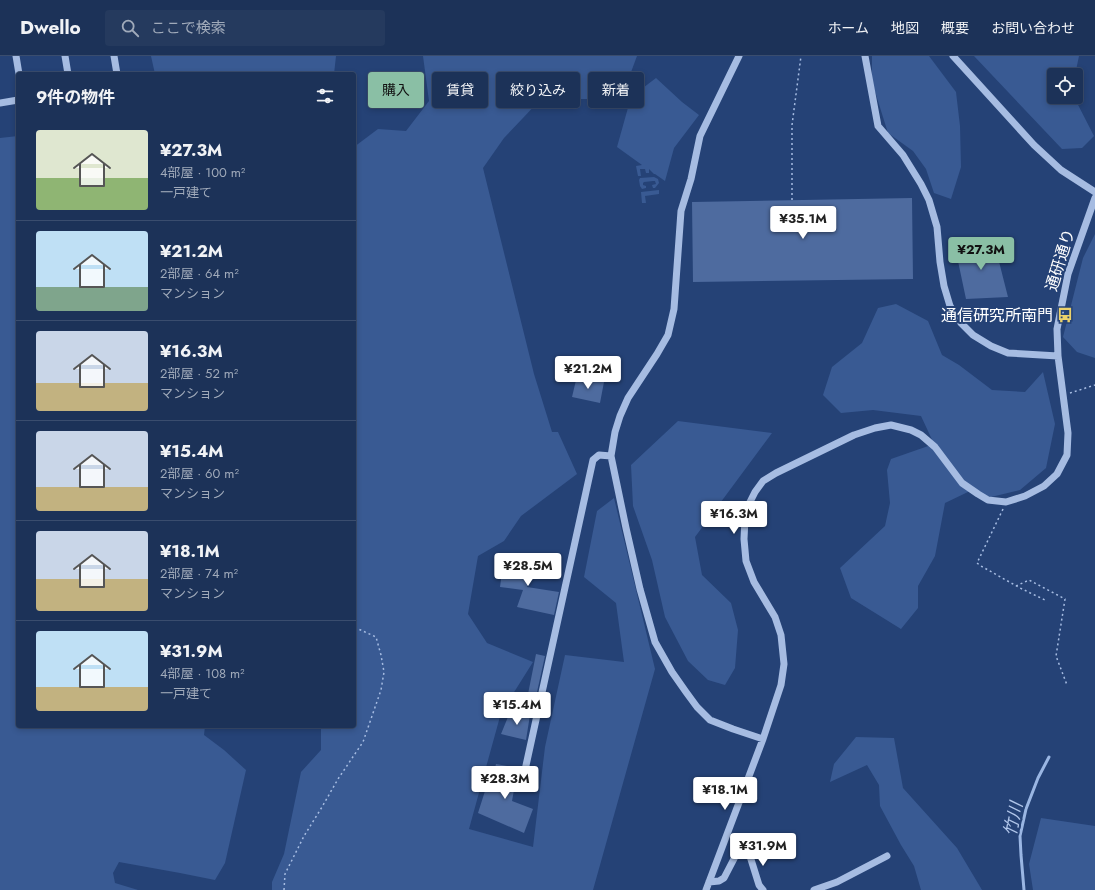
<!DOCTYPE html>
<html lang="ja">
<meta charset="utf-8">
<style>
:root{--surface:#1c3258;--page:#253a5e;--text:#f1f3f6;--muted:#a0aaba;--line:#3a4d6e;--accent:#8abfa5}
body{margin:0;font-family:Jost,"Noto Sans JP",sans-serif;background:var(--page);color:var(--text);height:100vh;display:flex;flex-direction:column;font-size:15px;white-space:nowrap}
*{box-sizing:border-box;margin:0}
p{font-size:13px;color:var(--muted)}
.icon{flex:none;width:22px;height:22px;fill:none;stroke:currentColor;stroke-width:2;stroke-linecap:round;stroke-linejoin:round}
.map{position:relative;flex:1;overflow:hidden}
.details{position:absolute;left:16px;top:16px;width:340px;height:656px;display:flex;flex-direction:column;background:var(--surface);border-radius:4px;box-shadow:0 2px 6px #0003,0 0 0 1px var(--line)}
.details>*{flex:none}
.hud{position:absolute;left:368px;top:16px;width:380px;height:36px;display:flex;gap:8px}
.fabs{position:absolute;left:1047px;top:12px;display:grid;gap:8px}
.fabs a{display:grid;place-items:center;width:36px;height:36px;border-radius:4px;background:var(--surface);box-shadow:0 2px 6px #0003,0 0 0 1px var(--line);font-size:20px}
.price{position:absolute;translate:-50% -34px;padding:0 9px;border-radius:4px;background:#fff;color:#222;font-size:13px;line-height:26px;filter:drop-shadow(0 1px 2px #0008)}
.price::after{content:'';position:absolute;left:50%;top:24px;width:12px;height:9px;margin-left:-6px;background:inherit;clip-path:polygon(0 0,100% 0,50% 100%)}
.price.active{background:var(--accent);color:#111}
ul{padding:0;list-style:none}
li{display:flex;align-items:center;gap:12px;height:100px;padding:0 20px}
li+li{border-top:1px solid var(--line)}
li span{display:grid;place-items:center;flex:none;width:112px;height:80px;border-radius:4px;color:#555}
li>.icon{margin-inline-start:auto}
span .icon{width:48px;height:48px;fill:#fffc;stroke-width:1}
li b{font-size:17px}
h2{display:flex;justify-content:space-between;align-items:center;height:48px;padding:0 20px;font-size:17px}
.tag{padding:0 14px;border-radius:4px;background:var(--surface);box-shadow:0 2px 6px #0003,0 0 0 1px var(--line);font-size:14px;line-height:36px}
.tag.active{background:var(--accent);color:#111}
header{display:flex;align-items:center;gap:24px;box-sizing:border-box;height:56px;padding:0 20px;background:var(--surface);border-bottom:1px solid var(--line)}
header strong{font-size:19px}
nav{display:flex;gap:22px;margin-inline-start:auto;font-size:14px}
.search{width:280px;height:36px;background:var(--page);display:flex;align-items:center;gap:10px;box-sizing:border-box;padding:0 14px;border-radius:4px;color:var(--muted);font-size:15px}
.map>svg:first-child{display:block}
.green{fill:#395a93}
.lines{fill:none;stroke-linecap:round;stroke-linejoin:round}
.stream{stroke:#9ab6e3;stroke-width:3}
.building{fill:#4e6b9f}
.path{stroke:#a6bce2;stroke-width:1.5;stroke-dasharray:2 3;stroke-linecap:butt}
.minor{stroke:#a6bce2;stroke-width:7}
.labels{text-anchor:middle;dominant-baseline:central;stroke-width:4;stroke-linejoin:round;paint-order:stroke}
.street-label{font-size:16px;fill:#fff;stroke:#254276}
.poi-label{font-size:16px;fill:#fff;stroke:#254276;text-anchor:end}
.water-label{font-size:17px;font-style:italic;fill:#b1c6ea;stroke:#254276}
</style>
<header>
<strong>Dwello</strong>
<div class="search"><svg class="icon" aria-label="search" viewBox="0 0 24 24"><circle cx="10" cy="10" r="6"/><path d="M15 15l6 6"/></svg>ここで検索</div>
<nav><a>ホーム</a><a>地図</a><a>概要</a><a>お問い合わせ</a></nav>
</header>
<div class="map">
<svg width="1095" height="834" viewBox="0 0 1095 834">
<rect width="100%" height="100%" fill="#254276"/>
<path class="green" d="M151 0H336L334 18H155Z
M423 0H637L621 43H541L504 82 483 112 534 318 552 376H558L577 418 521 460 504 485 478 500 468 558 487 587 533 606 501 657 469 773 533 791 545 691 565 599 624 606 616 547 584 521 597 455 614 442 655 613 593 834H272V826L284 798 301 716 321 694V670H354V561L355 559 354 553V168L355 165 354 91 378 73 406 75 429 45Z
M872 0H929L956 36 960 70 961 111 951 143 934 137 926 113 913 95 888 77 872 26Z
M974 0H1079L1075 19H1054V41H1074L1094 80 1082 92 1062 93Z
M656 22 682 46 699 59 674 92 665 125 655 118H654L649 113V117H646L645 113H640L641 120H638L636 110 642 109 617 91 631 41Z
M18 80V670H205L204 679 224 694 246 714 225 807 215 824 180 817 119 806 113 817 115 827 138 834H0V82Z
M654 121 658 123 659 127 655 132H653L652 129 656 128 655 125H653L644 126 643 127V129L646 130V132L642 133 640 130 639 124 640 122Z
M659 134V138L645 140 646 147H642L641 136Z
M1095 178V302L1077 296 1063 281 1083 202Z
M896 248 928 265 942 299 959 309 992 334 1025 336 1043 316 1055 368 1046 412 1020 434 991 441 970 435 945 447 935 500 918 530V552L901 573 851 542 840 512 885 470 890 447 887 414 891 403 934 388 921 360 873 354 841 357 823 339 832 311 862 287 878 252Z
M678 365 772 377 695 481 702 519 731 547 738 574 735 612 725 629 708 624 688 605 665 561 652 504 633 450 631 409Z
M856 681 894 682 903 732 957 792 982 834H921L914 810 901 789 880 750 879 729 867 709 830 726 834 708Z
M1041 762 1095 770V834H1033L1029 808Z"/>
<g class="lines">
<path class="stream" d="M1024 834 1021 799 1020 780 1026 753 1038 722 1049 701"/>
</g>
<path class="building" d="M912 142 913 223 693 226 692 146Z
M994 186 1008 241 966 243 955 191Z
M577 320 604 326 600 347 572 341Z
M515 501 533 503 527 531 559 536 554 559 517 551 523 534 500 531 503 509Z
M536 598 545 600 535 645 527 643Z
M510 656 530 659 526 684 501 678Z
M496 708 518 712 512 745 533 753 524 777 478 757 485 735 489 736Z"/>
<g class="lines">
<path class="path" d="M792 144V69L801 0
M1070 337 1095 329
M1003 453 977 507 981 510 1020 532 1045 544
M1016 530 1029 524 1065 543 1056 600 1067 629
M284 834 285 818 304 780 322 751 338 723 363 686 381 634 384 616 381 599 376 581 354 571"/>
<path class="minor" d="M16 0 19 18
M65 0 68 18
M114 0 117 18
M739 0 700 80 691 123 681 155 674 253 668 279 657 298 628 342 620 360 615 376 611 400 626 472 640 533 655 586 672 616 686 636 697 651 710 664 733 673 763 683
M865 0 878 70 903 99 921 128 929 144 937 171 940 206 944 230 950 250 961 267 973 279 991 290 1008 297 1058 300
M953 0 1034 89 1061 114 1095 136
M0 47 18 44
M525 714 593 404 599 399 611 400
M749 797 759 829 763 834
M709 826 719 825 724 822 737 797 747 795 749 797 780 792
M706 834 763 683 781 629 784 608 781 579 775 561 754 526 746 505 744 483 745 462 749 448 755 436 763 425 776 417 854 379 875 372 891 369 911 374 921 379 935 391 962 427 978 438 988 444 1006 446 1025 440 1044 430 1057 418 1067 399 1068 377 1058 300 1057 273 1068 218 1095 142
M814 834 837 826 887 800"/>
</g>
<defs>
<symbol id="bus-bare" viewBox="-9 -9 18 18"><path d="M-5-6H5V4H4V6H2V4H-2V6H-4V4H-5ZM-3.5-4V0h7V-4ZM-3.5 1.2v1.5H-2V1.2ZM2 1.2v1.5H3.5V1.2Z" fill="#ebd16b" stroke="#254276" stroke-width="2.5" paint-order="stroke"/></symbol>
</defs>
<g fill-rule="evenodd">
<use href="#bus-bare" x="1054" y="248" width="22" height="22"/>
</g>
<g class="labels">
<g class="street-label">
<text transform="translate(1060 204) rotate(-73)">通研通り</text>
</g>
<g class="poi-label">
<text x="1053" y="259">通信研究所南門</text>
</g>
<g class="water-label">
<text transform="translate(1013 763) rotate(-78)">竹川</text>
</g>
</g>
</svg>
<div class="fabs">
<a><svg class="icon" aria-label="locate" viewBox="0 0 24 24"><circle cx="12" cy="12" r="6"/><path d="M12 2v4M12 18v4M2 12h4M18 12h4"/></svg></a>
</div>
<b class="price" style="left:803px;top:184px">¥35.1M</b>
<b class="price active" style="left:981px;top:215px">¥27.3M</b>
<b class="price" style="left:588px;top:334px">¥21.2M</b>
<b class="price" style="left:734px;top:479px">¥16.3M</b>
<b class="price" style="left:528px;top:531px">¥28.5M</b>
<b class="price" style="left:517px;top:670px">¥15.4M</b>
<b class="price" style="left:505px;top:744px">¥28.3M</b>
<b class="price" style="left:725px;top:755px">¥18.1M</b>
<b class="price" style="left:763px;top:811px">¥31.9M</b>
<div class="hud">
<a class="tag active">購入</a>
<a class="tag">賃貸</a>
<a class="tag">絞り込み</a>
<a class="tag">新着</a>
</div>
<section class="details">
<h2>9件の物件<svg class="icon" aria-label="filters" viewBox="0 0 24 24"><path d="M4 7h16M4 17h16"/><circle cx="9" cy="7" r="2"/><circle cx="15" cy="17" r="2"/></svg></h2>
<ul>
<li><span style="background:linear-gradient(#dfe7d0 60%,#8fb573 0)"><svg class="icon" aria-label="home" viewBox="0 0 24 24"><path d="M3 11l9-7 9 7M6 9v11h12V9"/></svg></span><div><b>¥27.3M</b><p>4部屋 · 100 m²</p><p>一戸建て</p></div></li>
<li><span style="background:linear-gradient(#bfe0f5 70%,#7fa58c 0)"><svg class="icon" aria-label="home" viewBox="0 0 24 24"><path d="M3 11l9-7 9 7M6 9v11h12V9"/></svg></span><div><b>¥21.2M</b><p>2部屋 · 64 m²</p><p>マンション</p></div></li>
<li><span style="background:linear-gradient(#c9d6e8 65%,#c2b280 0)"><svg class="icon" aria-label="home" viewBox="0 0 24 24"><path d="M3 11l9-7 9 7M6 9v11h12V9"/></svg></span><div><b>¥16.3M</b><p>2部屋 · 52 m²</p><p>マンション</p></div></li>
<li><span style="background:linear-gradient(#c9d6e8 70%,#c2b280 0)"><svg class="icon" aria-label="home" viewBox="0 0 24 24"><path d="M3 11l9-7 9 7M6 9v11h12V9"/></svg></span><div><b>¥15.4M</b><p>2部屋 · 60 m²</p><p>マンション</p></div></li>
<li><span style="background:linear-gradient(#c9d6e8 60%,#c2b280 0)"><svg class="icon" aria-label="home" viewBox="0 0 24 24"><path d="M3 11l9-7 9 7M6 9v11h12V9"/></svg></span><div><b>¥18.1M</b><p>2部屋 · 74 m²</p><p>マンション</p></div></li>
<li><span style="background:linear-gradient(#bfe0f5 70%,#c2b280 0)"><svg class="icon" aria-label="home" viewBox="0 0 24 24"><path d="M3 11l9-7 9 7M6 9v11h12V9"/></svg></span><div><b>¥31.9M</b><p>4部屋 · 108 m²</p><p>一戸建て</p></div></li>
</ul>
</section>
</div>
